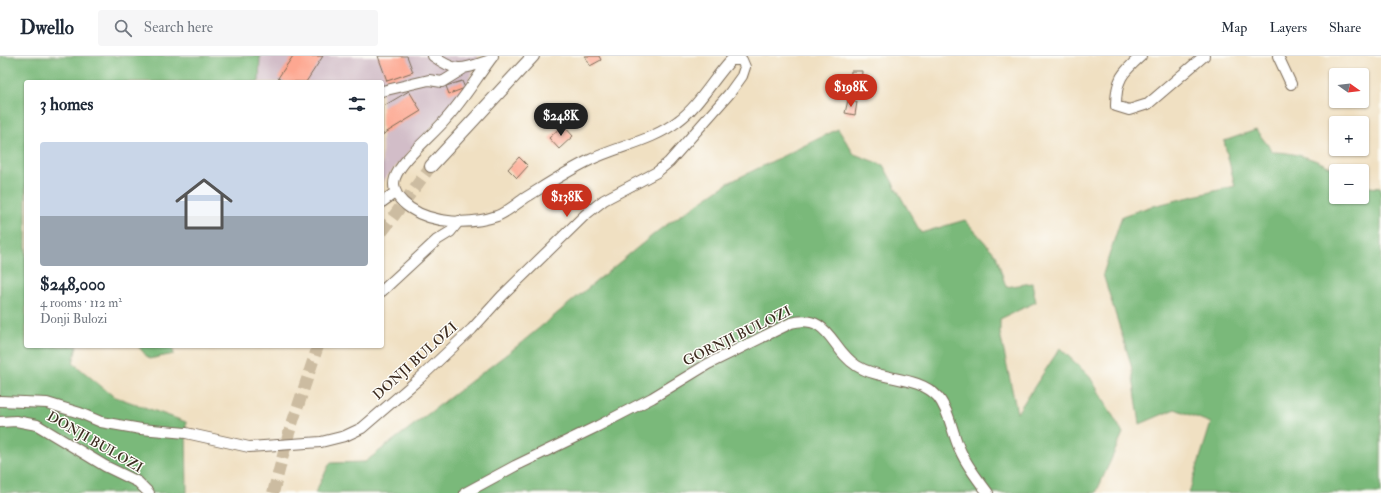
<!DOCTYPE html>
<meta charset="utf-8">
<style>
:root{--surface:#fff;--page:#f6f6f7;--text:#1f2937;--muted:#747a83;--line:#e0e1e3;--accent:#c8321e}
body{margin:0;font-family:"IM FELL Double Pica",serif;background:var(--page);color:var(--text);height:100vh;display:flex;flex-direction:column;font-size:15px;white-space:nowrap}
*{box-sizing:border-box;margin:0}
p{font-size:13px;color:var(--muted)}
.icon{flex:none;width:22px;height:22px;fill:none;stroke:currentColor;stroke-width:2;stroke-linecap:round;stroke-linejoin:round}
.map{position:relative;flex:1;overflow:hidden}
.sheet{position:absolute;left:24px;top:24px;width:360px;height:268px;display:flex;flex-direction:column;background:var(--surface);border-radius:4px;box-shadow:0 1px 3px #0004}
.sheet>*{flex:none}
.needle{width:26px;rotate:104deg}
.fabs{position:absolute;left:1329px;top:12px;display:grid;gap:8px}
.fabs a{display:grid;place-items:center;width:40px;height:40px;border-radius:4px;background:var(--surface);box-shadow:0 1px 3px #0004;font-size:20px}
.price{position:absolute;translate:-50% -34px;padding:0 9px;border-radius:14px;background:var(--accent);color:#fff;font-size:13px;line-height:26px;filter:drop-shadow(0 1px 2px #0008)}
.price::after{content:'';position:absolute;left:50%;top:24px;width:12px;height:9px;margin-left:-6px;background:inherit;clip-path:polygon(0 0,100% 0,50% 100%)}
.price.selected{background:#222;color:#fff}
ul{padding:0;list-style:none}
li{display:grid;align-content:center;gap:8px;height:212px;padding:0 16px}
li span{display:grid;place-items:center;height:124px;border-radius:4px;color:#555}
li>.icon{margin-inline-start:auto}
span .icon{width:72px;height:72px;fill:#fffc;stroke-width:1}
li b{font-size:17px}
h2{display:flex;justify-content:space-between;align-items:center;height:48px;padding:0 16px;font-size:17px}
header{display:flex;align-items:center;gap:24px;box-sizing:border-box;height:56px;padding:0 20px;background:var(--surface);border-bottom:1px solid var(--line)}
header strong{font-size:19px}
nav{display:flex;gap:22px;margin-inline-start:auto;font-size:14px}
.search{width:280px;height:36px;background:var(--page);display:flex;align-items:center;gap:10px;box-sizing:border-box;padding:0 14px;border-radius:4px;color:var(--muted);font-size:15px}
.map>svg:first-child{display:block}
.industrial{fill:#d2bdc8}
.forest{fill:#7ab97a;stroke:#5a724c}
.building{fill:#fda791}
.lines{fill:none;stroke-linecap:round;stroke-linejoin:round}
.major-tunnel{stroke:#ccbca1;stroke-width:12;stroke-dasharray:12 6;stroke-linecap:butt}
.minor-casing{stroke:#7a6a57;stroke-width:12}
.major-casing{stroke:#7a6a57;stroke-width:14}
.minor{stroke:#fff;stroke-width:10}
.major{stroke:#fff;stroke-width:12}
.labels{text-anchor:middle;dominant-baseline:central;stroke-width:3;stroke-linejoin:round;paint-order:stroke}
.street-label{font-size:14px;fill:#3b2a1e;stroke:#fdfcf7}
</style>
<header>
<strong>Dwello</strong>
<div class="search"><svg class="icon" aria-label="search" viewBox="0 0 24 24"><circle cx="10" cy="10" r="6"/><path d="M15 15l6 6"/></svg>Search here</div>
<nav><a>Map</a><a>Layers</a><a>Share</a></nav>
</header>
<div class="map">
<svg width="1381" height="437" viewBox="0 0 1381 437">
<rect width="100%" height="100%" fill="#fdfcf7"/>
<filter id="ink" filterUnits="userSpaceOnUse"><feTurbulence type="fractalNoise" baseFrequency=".025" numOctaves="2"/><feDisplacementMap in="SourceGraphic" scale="8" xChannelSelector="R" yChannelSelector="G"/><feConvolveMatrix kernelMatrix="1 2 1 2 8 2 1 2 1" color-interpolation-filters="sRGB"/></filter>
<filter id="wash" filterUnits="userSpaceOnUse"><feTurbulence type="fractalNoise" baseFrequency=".012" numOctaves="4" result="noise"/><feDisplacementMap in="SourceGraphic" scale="16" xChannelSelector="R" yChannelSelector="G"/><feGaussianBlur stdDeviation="0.9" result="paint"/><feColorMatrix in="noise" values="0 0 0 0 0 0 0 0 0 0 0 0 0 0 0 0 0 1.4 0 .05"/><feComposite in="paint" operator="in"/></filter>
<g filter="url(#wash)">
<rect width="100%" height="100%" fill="#f0e0c2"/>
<path class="industrial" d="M260 0H477L478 2 464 35 382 126V26H259Z"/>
<path class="forest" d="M0 0H260L259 26H26V290H77L73 307 113 340 186 366 187 437H0Z
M838 73 854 98 883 109 921 177 965 164 996 199 1006 231 1032 227 1036 246 1000 263V277L1017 357 1060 292 1090 321 1123 377 1096 437H315L330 407 365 406 516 291 659 174 728 127Z
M1256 74 1273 96C1296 96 1318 104 1338 115H1336V141H1362V128L1368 131 1381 132V437H1189L1211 367 1175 353 1140 368 1131 308 1103 218 1122 160 1149 151 1235 130 1224 85Z
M138 290H172L174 298 149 303Z"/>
<g id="blocks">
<path class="building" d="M293 0H323L306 26H285L278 22Z
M378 0H407L413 16 387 25Z
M585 0H599L601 4 590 10Z
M851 15H862L861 29 850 28Z
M462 25 465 32 449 38 446 30Z
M409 35 421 55 382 79V51Z
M848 44 857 46 855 59 845 57Z
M563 69 573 80 559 93 549 82Z
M519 101 528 110 517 122 508 113Z"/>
</g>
</g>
<g filter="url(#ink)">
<use href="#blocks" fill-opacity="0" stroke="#7a6a57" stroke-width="1"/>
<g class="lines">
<path class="major-tunnel" d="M382 176 431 110
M273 437 289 377 318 290"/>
<defs>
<path id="minor" d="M433 0C458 18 463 13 490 4
M1141 0C1122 17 1116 23 1116 50L1129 54 1148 48 1204 0
M1278 0 1291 28
M382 35 429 24 442 26 463 13
M382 146 396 136
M382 235 437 184 450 176 459 165
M0 345 47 347 80 357 101 366 141 373 186 377 249 391 321 386 345 380 362 372 419 323 472 273 502 240 585 159 604 144 657 116 669 106 729 38 742 20 745 11 742 4H731C713 23 699 50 678 65 652 85 619 90 590 104 567 115 546 129 525 142 516 148 507 156 497 160 471 169 433 168 410 152 400 145 391 135 395 122 401 104 433 79 446 63 464 43 477 21 493 0
M0 366 16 365 37 369 105 410 138 426 149 437
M465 437 515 410 598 370 652 342 708 308 791 267C830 257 830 293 857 310 881 325 918 319 938 341 950 356 952 377 960 394 967 410 978 424 988 437"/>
<path id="major" d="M431 110 533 0"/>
</defs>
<use href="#minor" class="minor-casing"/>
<use href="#major" class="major-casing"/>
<use href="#minor" class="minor"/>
<use href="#major" class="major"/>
</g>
</g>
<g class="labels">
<g class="street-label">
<text transform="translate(737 280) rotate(-26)">GORNJI BULOZI</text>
<text transform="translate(415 305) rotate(-42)">DONJI BULOZI</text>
<text transform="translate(95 386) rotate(30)">DONJI BULOZI</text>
</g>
</g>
</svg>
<div class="fabs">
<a><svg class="needle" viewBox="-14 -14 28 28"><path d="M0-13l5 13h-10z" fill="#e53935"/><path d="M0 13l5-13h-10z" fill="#747a83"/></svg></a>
<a>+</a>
<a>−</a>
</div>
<b class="price" style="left:851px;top:52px">$198K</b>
<b class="price selected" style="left:561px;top:81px">$248K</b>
<b class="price" style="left:567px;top:162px">$138K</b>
<section class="sheet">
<h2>3 homes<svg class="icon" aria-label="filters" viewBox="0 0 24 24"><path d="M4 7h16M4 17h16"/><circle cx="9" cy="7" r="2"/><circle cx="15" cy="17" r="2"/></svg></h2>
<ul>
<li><span style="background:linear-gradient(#c9d6e8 60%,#9aa5b1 0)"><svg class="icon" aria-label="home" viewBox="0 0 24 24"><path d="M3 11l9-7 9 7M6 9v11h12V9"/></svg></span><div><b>$248,000</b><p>4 rooms · 112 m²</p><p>Donji Bulozi</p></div></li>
</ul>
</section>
</div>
